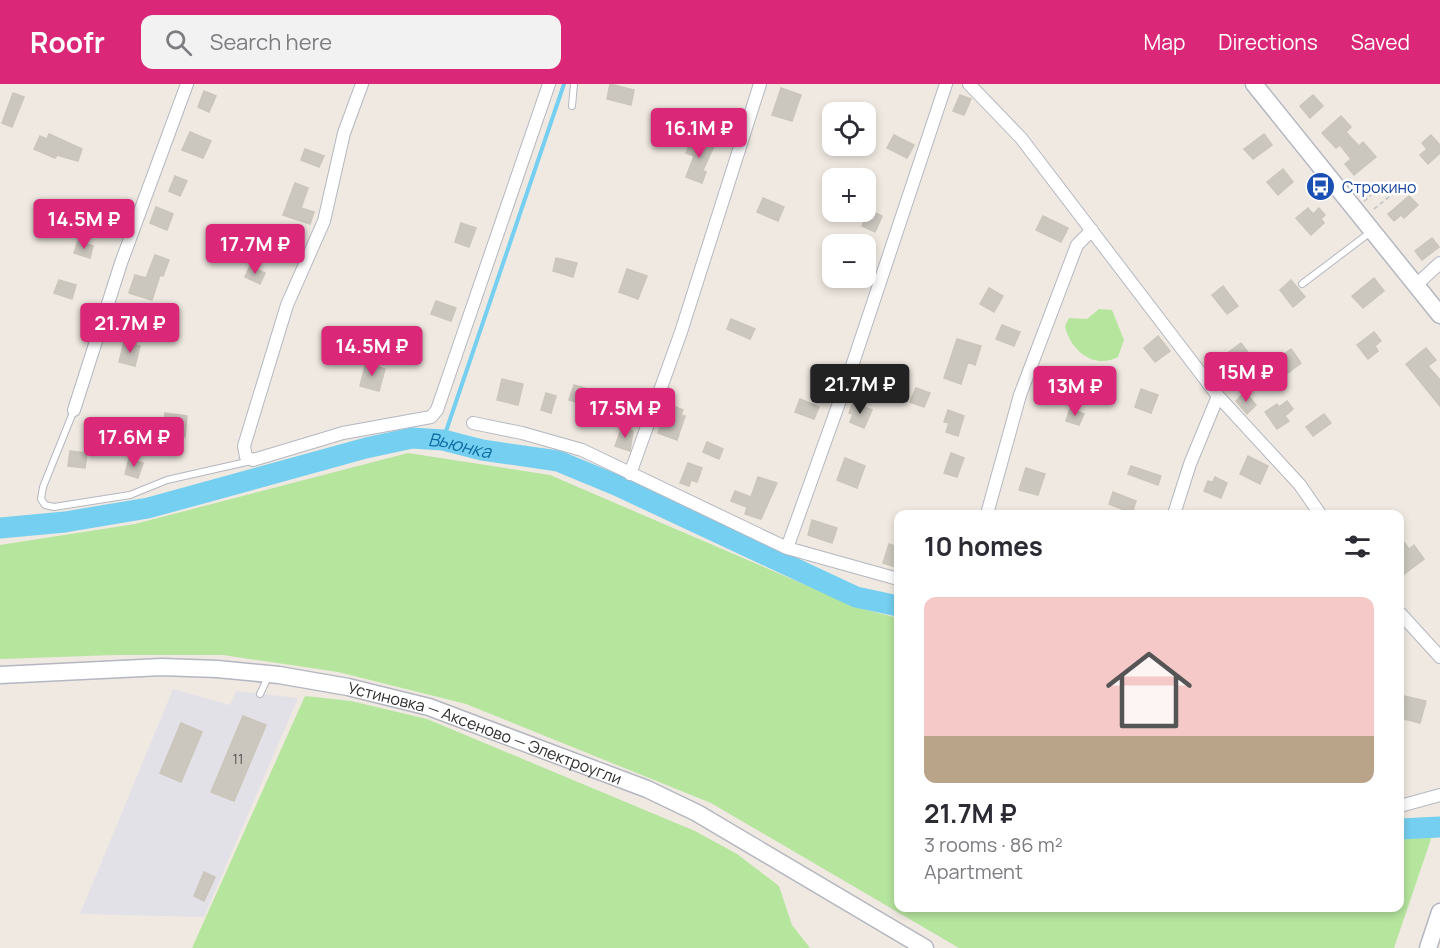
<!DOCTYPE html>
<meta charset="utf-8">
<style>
:root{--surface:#fff;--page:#f2f2f3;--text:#2b2b33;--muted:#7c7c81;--line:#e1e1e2;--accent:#db2777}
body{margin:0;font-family:Manrope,sans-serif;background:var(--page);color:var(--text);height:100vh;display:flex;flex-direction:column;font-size:22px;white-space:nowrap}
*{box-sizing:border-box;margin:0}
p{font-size:20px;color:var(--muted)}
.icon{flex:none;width:33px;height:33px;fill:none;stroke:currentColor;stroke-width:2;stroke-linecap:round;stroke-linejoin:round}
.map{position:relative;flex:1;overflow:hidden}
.details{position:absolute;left:894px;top:426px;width:510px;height:402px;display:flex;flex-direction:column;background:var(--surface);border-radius:12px;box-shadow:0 3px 9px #0003}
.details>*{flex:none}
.fabs{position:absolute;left:822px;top:18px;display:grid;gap:12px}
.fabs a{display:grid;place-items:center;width:54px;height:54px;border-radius:12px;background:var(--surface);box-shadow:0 3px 9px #0003;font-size:30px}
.price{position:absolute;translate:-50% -51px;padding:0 14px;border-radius:6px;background:var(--accent);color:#fff;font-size:20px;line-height:39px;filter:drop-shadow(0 2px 3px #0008)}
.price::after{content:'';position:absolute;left:50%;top:36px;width:18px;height:14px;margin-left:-9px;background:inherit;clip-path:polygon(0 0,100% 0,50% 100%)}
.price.on{background:#222;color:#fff}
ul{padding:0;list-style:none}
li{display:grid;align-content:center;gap:12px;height:318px;padding:0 30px}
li+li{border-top:2px solid var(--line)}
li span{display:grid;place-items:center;height:186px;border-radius:12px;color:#555}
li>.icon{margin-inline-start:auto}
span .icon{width:108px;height:108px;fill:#fffc;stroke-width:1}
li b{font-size:26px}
h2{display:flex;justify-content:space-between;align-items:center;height:72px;padding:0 30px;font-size:26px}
header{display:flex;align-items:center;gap:36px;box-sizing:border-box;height:84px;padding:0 30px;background:var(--accent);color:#fff}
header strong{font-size:28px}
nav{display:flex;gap:33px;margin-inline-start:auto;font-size:21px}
.search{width:420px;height:54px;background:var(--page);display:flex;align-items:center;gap:15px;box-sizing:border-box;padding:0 21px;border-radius:12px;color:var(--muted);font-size:22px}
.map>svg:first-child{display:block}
.industrial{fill:#e3e1e8}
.green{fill:#b6e59e}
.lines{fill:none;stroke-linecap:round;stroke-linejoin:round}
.stream{stroke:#75cff0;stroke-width:4}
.river{stroke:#75cff0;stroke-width:21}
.building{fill:#cbc7bf;stroke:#cbc5ba;stroke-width:1.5}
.lane-casing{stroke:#b4b7c1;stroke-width:8}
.street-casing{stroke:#b4b7c1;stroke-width:14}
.secondary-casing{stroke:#b4b7c1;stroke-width:19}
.path{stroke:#c9c9c9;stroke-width:2;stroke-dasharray:4.5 3;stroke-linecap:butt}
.lane{stroke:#fff;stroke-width:6}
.street{stroke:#fff;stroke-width:12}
.secondary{stroke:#fff;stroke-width:16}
.labels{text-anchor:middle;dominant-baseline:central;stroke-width:5;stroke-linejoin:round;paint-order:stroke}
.number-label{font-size:14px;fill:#555452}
.transit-label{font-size:16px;fill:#164399;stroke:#fff;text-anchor:start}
.street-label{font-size:16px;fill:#2e2e2e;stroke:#fff}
.water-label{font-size:18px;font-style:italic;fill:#0d6fa3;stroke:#fff}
</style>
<header>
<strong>Roofr</strong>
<div class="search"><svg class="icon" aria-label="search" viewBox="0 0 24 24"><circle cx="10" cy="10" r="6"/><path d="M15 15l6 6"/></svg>Search here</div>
<nav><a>Map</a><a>Directions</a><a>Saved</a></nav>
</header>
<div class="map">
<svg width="1440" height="864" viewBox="0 0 1440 864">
<rect width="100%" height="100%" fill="#efe9e1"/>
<path class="industrial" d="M173 605 230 621 236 607 298 614 204 833 80 830Z"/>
<path class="green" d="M1099 225 1112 226 1124 256 1118 273C1094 286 1070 266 1065 242L1069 234 1087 235Z
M408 369 550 391 859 524 898 534V824H1400V754L1432 752 1394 864H959L711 719 466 620 338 588 223 571H115L0 575V461L135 440Z
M305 612 351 617 427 635 695 747 737 770 779 802 792 841 810 864H192Z"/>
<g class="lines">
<path class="stream" d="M443 356 564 0"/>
<g class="river">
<path id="s1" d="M0 444 65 438 148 424 366 364 412 354 443 356 482 366 558 377 616 401 856 513 898 522"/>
<path d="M1400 745 1440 743"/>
</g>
</g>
<path class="building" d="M610 0 634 6 631 21 607 15Z
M781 4 801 11 792 37 772 31Z
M204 7 216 12 209 28 198 23Z
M13 9 24 13 12 43 2 39Z
M960 11 971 15 964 31 953 27Z
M1313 11 1323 22 1310 34 1300 22Z
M1341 32 1351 43 1346 48 1359 62 1363 58 1376 73 1354 91 1345 80 1351 75 1340 61 1336 64 1322 49Z
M190 48 211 57 203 74 182 66Z
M49 50 82 65 78 77 57 71 55 74 34 65 40 52 47 55Z
M1264 50 1272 61 1253 75 1244 65Z
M894 51 914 61 907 74 887 64Z
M1431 51 1440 61V69L1428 80 1420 71 1427 65 1422 59Z
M693 52 714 62 703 86 706 88 702 99 686 93 694 72 686 69Z
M305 65 324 72 319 83 301 76Z
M1283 85 1293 98 1278 111 1267 98Z
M175 92 187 97 180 112 169 107Z
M295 99 308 104 301 124 314 128 310 140 283 131Z
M1409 112 1418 121 1404 134 1401 131 1394 137 1388 130Z
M763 114 784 123 778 137 757 128Z
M156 123 173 130 167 146 150 139Z
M1308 124 1313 130 1319 124 1325 131 1321 135 1324 139 1311 151 1296 134Z
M869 126 882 132 875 148 862 142Z
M1043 132 1068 144 1061 158 1036 146Z
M461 139 476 144 469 163 455 158Z
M1432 154 1439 163 1422 176 1415 167Z
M78 157 93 162 90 174 74 169Z
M155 171 169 176 163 192 160 191 152 216 129 209 135 191 146 194Z
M556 174 577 179 573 193 553 187Z
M250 182 265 189 260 200 245 193Z
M627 185 647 192 638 215 619 208Z
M1374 194 1384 207 1363 224 1352 212Z
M59 196 76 201 72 215 54 209Z
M1291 196 1305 213 1293 223 1280 206Z
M1223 202 1238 222 1227 230 1212 211Z
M989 204 1003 212 994 228 980 220Z
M436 217 456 224 451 237 431 230Z
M731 235 755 245 750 255 727 245Z
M1002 241 1020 248 1014 262 996 255Z
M1374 248 1381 257 1375 262 1378 267 1368 275 1357 261Z
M1158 252 1170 267 1155 278 1144 264Z
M957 255 981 262 975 281 968 278 961 300 944 294Z
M124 258 140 262 135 282 119 278Z
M1241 259 1250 271 1226 290 1217 277Z
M1426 264 1436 276 1428 282 1440 296V322L1406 280Z
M1291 265 1301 279 1281 294 1270 280Z
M366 279 385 285 379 307 360 302Z
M1044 289 1060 294 1057 305 1041 299Z
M502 295 523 300 518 321 497 316Z
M574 301 591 306 587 321 569 316Z
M916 304 930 309 924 323 910 318Z
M1141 305 1158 311 1151 329 1135 323Z
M1245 308 1256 321 1247 330 1236 317Z
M546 309 556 312 551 329 541 326Z
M800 315 819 323 814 335 795 328Z
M1287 317 1293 325 1285 332 1289 337 1277 345 1265 328 1277 320 1279 323Z
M853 319 872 326 864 344 850 338 853 330 849 329Z
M668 320 683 326 681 331 685 332 677 356 658 349Z
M1070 325 1084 330 1079 341 1066 337Z
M948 326 964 332 958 352 946 348 949 339 944 338Z
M165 329 187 332 185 353 163 350Z
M1324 330 1331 339 1313 352 1306 343Z
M104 341 127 349 122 366 98 358Z
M622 343 633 347 630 367 615 362Z
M707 358 723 365 719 375 703 368Z
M70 367 87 369 85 384 68 382Z
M951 369 964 374 957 393 944 389Z
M1248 372 1268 382 1260 400 1240 390Z
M845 374 865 382 857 404 837 396Z
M129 375 143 379 138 394 125 390Z
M688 379 702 384 697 398 691 396 689 402 680 399Z
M1131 382 1161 392 1158 401 1128 390Z
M1026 384 1045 390 1038 411 1019 406Z
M758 393 777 399 761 435 745 430 747 423 731 417 735 407 751 413Z
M1215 393 1227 399 1221 414 1204 407 1208 397 1213 398Z
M1113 408 1136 417 1132 429 1109 420Z
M812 436 837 444 832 459 808 451Z
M1400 453 1409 465 1414 461 1424 475 1403 491 1400 486Z
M889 460 898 463 896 483 883 479Z
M1404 612 1426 617 1420 639 1400 634Z
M243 632 266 641 234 717 211 708Z
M181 639 202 648 181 698 160 689Z
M204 788 215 793 204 817 194 812Z"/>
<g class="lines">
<defs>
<path id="lane" d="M572 22 574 0
M1302 200 1372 147
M74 326 43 403 41 415 45 421 54 423 130 411 167 396 251 377
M260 610 269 591"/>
<path id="street" d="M362 0 344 49 324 137 287 221 244 362 246 373 253 376 343 349 431 333 437 326 549 0
M969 0 1021 54 1218 312 1300 401 1320 430
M1416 201 1440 179
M74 326 121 179 187 0
M473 339 522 349 582 366 787 464 898 495
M630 390 681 248 760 0
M987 430 1020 311 1077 161 1092 146
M1174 430 1190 380 1218 312
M787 464 848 294 946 0
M1400 529 1440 573
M1400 722 1440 711"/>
<g id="secondary">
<path d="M1254 0 1440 231"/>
<path id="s2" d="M0 591 162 583 217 585 279 591 348 603 429 623 647 705 697 729 925 864"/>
<path d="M1428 864 1440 828"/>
</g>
</defs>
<use href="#lane" class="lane-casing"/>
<use href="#street" class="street-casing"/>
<use href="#secondary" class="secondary-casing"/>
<path class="path" d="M1364 117 1371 111
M1374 125 1395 108"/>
<use href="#lane" class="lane"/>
<use href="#street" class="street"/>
<use href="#secondary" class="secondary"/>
</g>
<defs>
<symbol id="bus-disc" viewBox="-11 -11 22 22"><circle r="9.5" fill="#1a4fb4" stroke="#fff"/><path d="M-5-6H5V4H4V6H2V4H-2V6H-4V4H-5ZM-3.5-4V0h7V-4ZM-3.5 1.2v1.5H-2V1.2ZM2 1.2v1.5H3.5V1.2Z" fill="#fff"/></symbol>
</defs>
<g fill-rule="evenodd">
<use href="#bus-disc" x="1304" y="86" width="33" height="33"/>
</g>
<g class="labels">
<g class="number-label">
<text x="238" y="674">11</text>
</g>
<g class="transit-label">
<text x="1342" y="103">Строкино</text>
</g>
<g class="street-label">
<text stroke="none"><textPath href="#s2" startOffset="494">Устиновка — Аксеново — Электроугли</textPath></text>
</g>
<g class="water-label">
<text stroke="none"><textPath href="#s1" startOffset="471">Вьюнка</textPath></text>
</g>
</g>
</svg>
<div class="fabs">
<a><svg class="icon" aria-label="locate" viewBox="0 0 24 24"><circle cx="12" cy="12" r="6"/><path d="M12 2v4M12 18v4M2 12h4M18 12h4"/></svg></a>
<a>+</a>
<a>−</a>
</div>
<b class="price" style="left:699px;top:75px">16.1M ₽</b>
<b class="price" style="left:84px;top:166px">14.5M ₽</b>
<b class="price" style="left:255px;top:191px">17.7M ₽</b>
<b class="price" style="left:130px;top:270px">21.7M ₽</b>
<b class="price" style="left:372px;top:293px">14.5M ₽</b>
<b class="price" style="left:1246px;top:319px">15M ₽</b>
<b class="price on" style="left:860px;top:331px">21.7M ₽</b>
<b class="price" style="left:1075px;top:333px">13M ₽</b>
<b class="price" style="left:625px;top:355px">17.5M ₽</b>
<b class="price" style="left:134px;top:384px">17.6M ₽</b>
<section class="details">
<h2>10 homes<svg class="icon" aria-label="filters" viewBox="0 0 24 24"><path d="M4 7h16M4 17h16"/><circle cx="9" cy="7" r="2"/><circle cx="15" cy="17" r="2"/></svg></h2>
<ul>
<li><span style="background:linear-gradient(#f6c9c9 75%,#b9a48a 0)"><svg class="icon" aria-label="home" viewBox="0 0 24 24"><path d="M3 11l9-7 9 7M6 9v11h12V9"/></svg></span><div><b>21.7M ₽</b><p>3 rooms · 86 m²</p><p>Apartment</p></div></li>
</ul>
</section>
</div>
